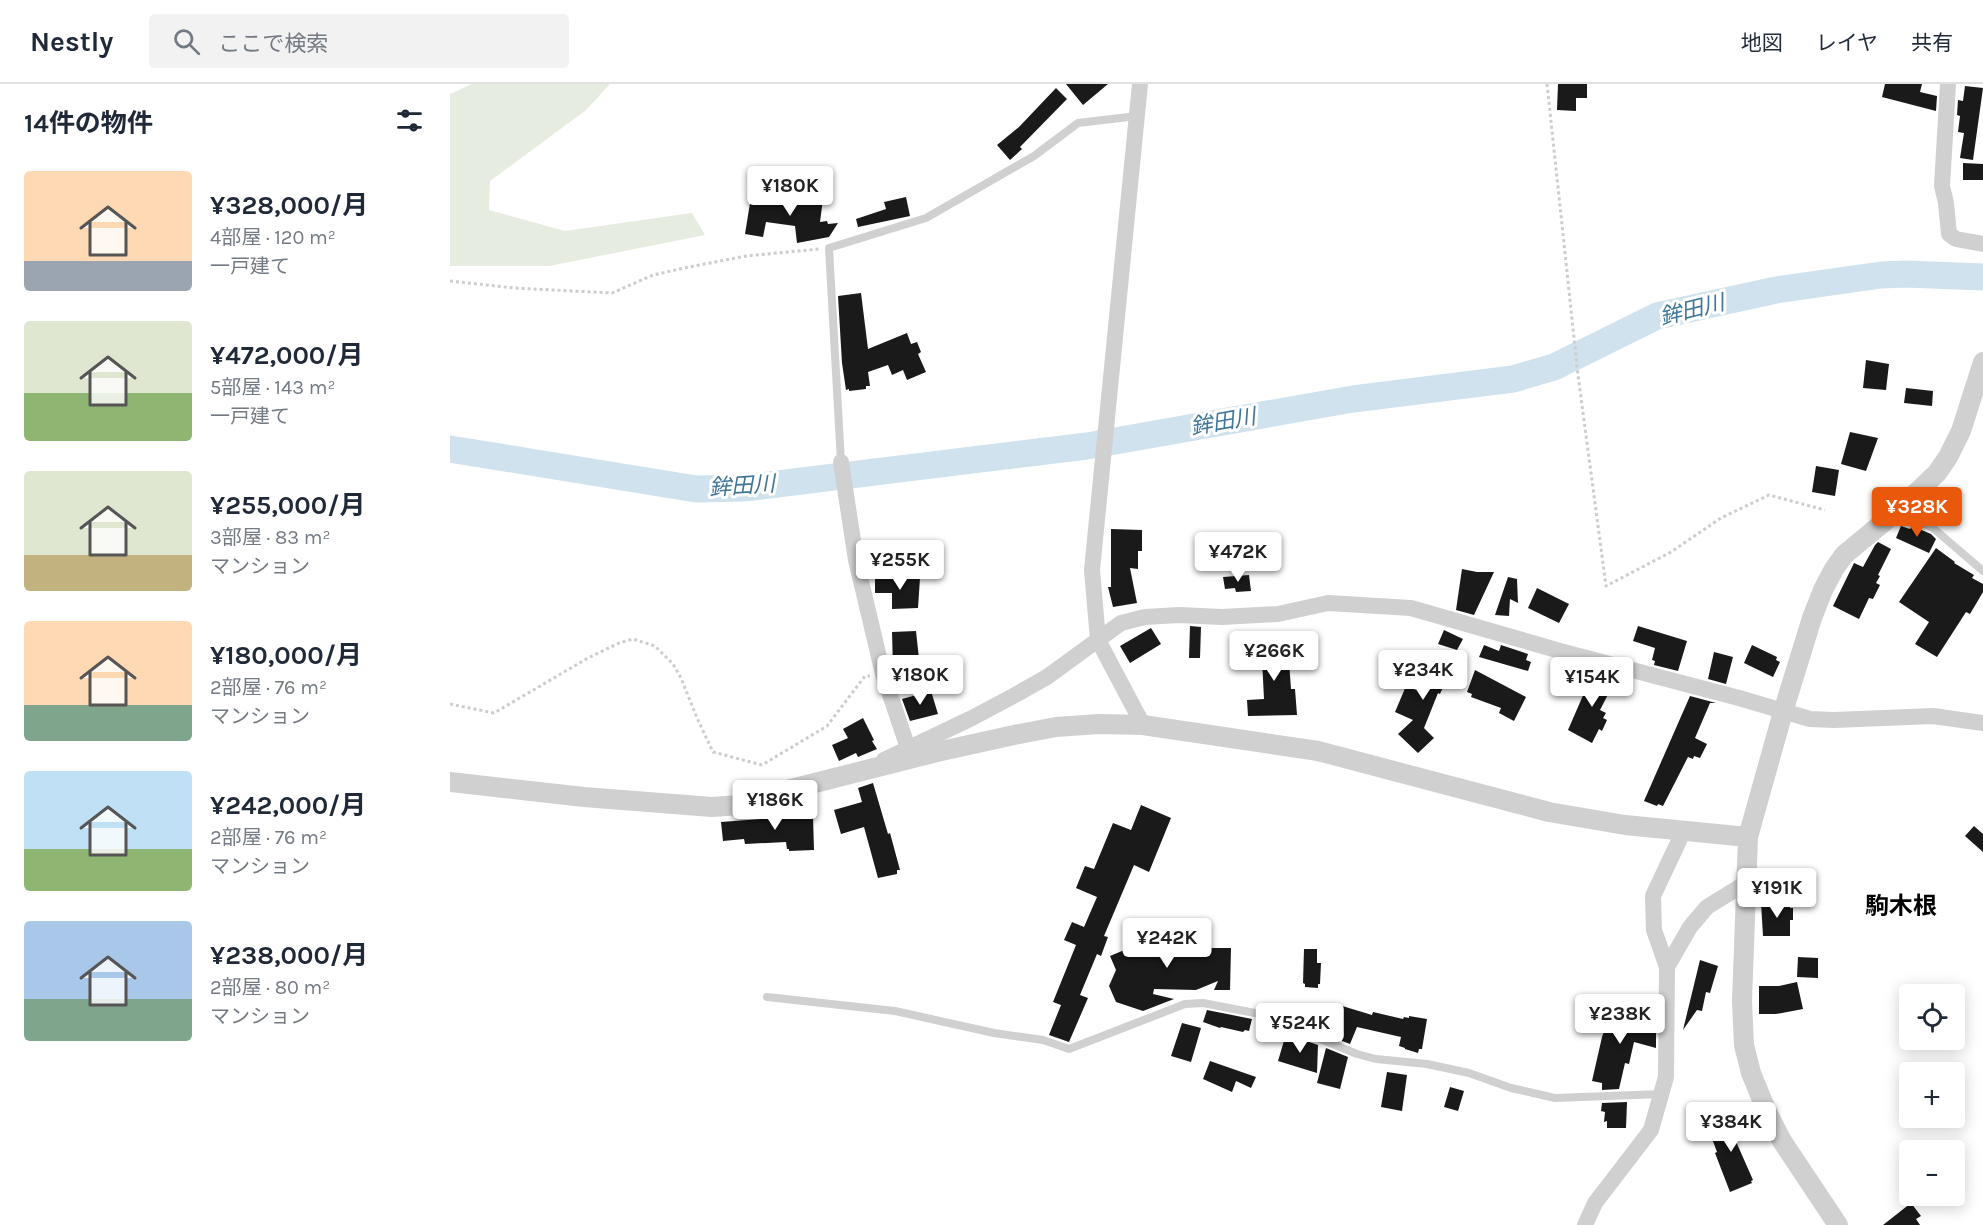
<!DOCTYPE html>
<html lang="ja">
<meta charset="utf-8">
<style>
:root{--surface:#fff;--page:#f2f2f3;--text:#1f2937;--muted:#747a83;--line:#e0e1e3;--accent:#ea580c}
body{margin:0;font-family:Karla,"Noto Sans JP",sans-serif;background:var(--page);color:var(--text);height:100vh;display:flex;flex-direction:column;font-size:22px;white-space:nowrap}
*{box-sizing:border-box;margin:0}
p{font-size:20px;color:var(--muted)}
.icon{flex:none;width:33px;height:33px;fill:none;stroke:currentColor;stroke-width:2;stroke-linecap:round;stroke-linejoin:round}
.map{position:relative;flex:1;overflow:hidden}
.side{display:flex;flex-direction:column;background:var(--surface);width:450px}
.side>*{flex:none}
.controls{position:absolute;left:1449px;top:900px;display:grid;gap:12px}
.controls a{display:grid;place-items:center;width:66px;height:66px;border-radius:6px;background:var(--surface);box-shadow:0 3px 15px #0003;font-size:30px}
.price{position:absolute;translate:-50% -51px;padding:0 14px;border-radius:6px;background:#fff;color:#222;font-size:20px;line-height:39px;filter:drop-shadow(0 2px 3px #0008)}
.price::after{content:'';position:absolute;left:50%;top:36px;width:18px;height:14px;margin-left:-9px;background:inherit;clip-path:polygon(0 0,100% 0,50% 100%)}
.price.current{background:var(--accent);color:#fff}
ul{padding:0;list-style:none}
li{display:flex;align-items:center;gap:18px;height:150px;padding:0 24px}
li span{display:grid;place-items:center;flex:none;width:168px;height:120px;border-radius:6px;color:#555}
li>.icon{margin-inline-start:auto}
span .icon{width:72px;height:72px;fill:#fffc;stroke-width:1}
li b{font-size:26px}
h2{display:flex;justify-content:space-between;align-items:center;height:72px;padding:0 24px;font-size:26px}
header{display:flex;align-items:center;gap:36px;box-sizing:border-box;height:84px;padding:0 30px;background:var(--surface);border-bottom:2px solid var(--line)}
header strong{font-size:28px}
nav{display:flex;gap:33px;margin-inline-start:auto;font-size:21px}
.search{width:420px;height:54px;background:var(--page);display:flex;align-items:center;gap:15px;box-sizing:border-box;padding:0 21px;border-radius:6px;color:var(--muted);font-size:22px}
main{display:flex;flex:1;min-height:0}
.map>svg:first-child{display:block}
.green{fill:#e6ecdf}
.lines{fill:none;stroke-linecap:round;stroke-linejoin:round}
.river{stroke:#cfe2ee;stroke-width:27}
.building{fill:#1a1a1a}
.path{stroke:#cdcdcd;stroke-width:3;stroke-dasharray:3 3;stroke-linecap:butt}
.service{stroke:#d0d0d0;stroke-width:8}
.minor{stroke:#d0d0d0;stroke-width:16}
.tertiary{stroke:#d0d0d0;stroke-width:20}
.labels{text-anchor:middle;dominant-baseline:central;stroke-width:6;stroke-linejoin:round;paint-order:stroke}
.water-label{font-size:22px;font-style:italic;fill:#3f7597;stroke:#fff}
.quarter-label{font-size:24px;font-weight:bold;fill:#000;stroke:#fff}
</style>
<header>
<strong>Nestly</strong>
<div class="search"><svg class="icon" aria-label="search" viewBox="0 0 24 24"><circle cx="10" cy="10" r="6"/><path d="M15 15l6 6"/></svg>ここで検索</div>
<nav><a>地図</a><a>レイヤ</a><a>共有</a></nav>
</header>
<main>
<section class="side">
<h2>14件の物件<svg class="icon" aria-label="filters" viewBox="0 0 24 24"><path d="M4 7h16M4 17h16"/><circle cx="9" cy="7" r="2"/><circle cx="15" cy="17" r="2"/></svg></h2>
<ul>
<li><span style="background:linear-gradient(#ffd9b3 75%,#9aa5b1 0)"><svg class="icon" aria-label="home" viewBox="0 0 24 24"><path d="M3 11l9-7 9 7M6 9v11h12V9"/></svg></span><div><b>¥328,000/月</b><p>4部屋 · 120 m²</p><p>一戸建て</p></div></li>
<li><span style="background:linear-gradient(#dfe7d0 60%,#8fb573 0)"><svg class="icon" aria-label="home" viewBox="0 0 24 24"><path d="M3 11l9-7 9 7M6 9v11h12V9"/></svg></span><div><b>¥472,000/月</b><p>5部屋 · 143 m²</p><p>一戸建て</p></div></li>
<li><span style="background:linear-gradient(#dfe7d0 70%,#c2b280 0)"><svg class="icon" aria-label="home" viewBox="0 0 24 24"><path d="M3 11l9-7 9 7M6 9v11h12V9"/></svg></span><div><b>¥255,000/月</b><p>3部屋 · 83 m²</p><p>マンション</p></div></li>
<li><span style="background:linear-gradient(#ffd9b3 70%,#7fa58c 0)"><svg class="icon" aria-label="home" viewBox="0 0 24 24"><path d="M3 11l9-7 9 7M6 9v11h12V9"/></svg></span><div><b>¥180,000/月</b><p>2部屋 · 76 m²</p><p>マンション</p></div></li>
<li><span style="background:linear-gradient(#bfe0f5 65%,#8fb573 0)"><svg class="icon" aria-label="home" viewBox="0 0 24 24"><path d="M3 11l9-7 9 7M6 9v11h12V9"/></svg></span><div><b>¥242,000/月</b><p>2部屋 · 76 m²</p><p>マンション</p></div></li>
<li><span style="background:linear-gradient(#a9c7e8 65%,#7fa58c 0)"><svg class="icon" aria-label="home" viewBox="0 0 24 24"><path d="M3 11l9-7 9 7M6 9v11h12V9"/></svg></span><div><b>¥238,000/月</b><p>2部屋 · 80 m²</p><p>マンション</p></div></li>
</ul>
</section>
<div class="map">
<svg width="1533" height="1141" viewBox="0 0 1533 1141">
<rect width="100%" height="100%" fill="#fff"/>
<path class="green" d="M22 0H160L136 26 40 97 39 126 115 147 242 129 255 151 99 182H0V10Z"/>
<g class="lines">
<path class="river" d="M0 365 246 405 294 404 637 362 903 315 1063 295 1104 283 1207 232 1326 206 1431 191 1456 190 1533 193"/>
</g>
<path class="building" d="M616 0H658L633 21Z
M1108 0H1137V14H1126V27L1107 26Z
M1435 0H1472L1470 8 1487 12 1486 27 1432 13Z
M1515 2 1533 4 1523 76 1510 74 1514 49 1508 48 1510 32 1507 31 1508 16 1513 17Z
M606 4 617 15 570 63 572 65 560 76 547 61 569 43Z
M1513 79 1533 80V96H1513Z
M343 111 373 115 370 138 377 137 378 140 388 139 379 153 347 159 345 142 316 138 313 153 295 150 300 119 316 121 317 112 342 116Z
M456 113 460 132 408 143 406 135 436 125 434 118Z
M411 209 418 265 457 249 461 260 467 258 471 268 468 270 476 288 457 296 453 286 442 291 438 281 418 288 420 302H416V305L399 307V305L396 306 392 279 388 212Z
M1416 276 1439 280 1436 306 1413 304Z
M1456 304 1483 307 1482 322 1454 319Z
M1400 348 1428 354 1416 387 1391 380Z
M1366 382 1389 386 1385 412 1362 408Z
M1451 442 1460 445 1462 442 1481 450 1486 455 1479 469 1446 454Z
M661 445 692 446V467H688V485L680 484 687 519 663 523 658 503H661Z
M1428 458 1441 465 1428 491 1430 492 1426 499 1430 501 1423 515 1419 514 1409 535 1383 522 1404 479 1413 483 1425 461Z
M1486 464 1505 478 1504 479 1524 491 1522 494 1533 500V508L1520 530 1516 528 1487 573 1465 560 1479 538 1449 518Z
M1012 485 1027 488H1044L1024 531 1006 526Z
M799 491 801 507 786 508 785 504 775 505 773 493Z
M1058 493 1067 495 1068 519 1060 515 1059 532 1045 531Z
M425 494H470L468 524 442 525V509H425Z
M1087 504 1119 520 1109 539 1078 524Z
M740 542 751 543 750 574H739Z
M1188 542 1237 557 1228 587 1204 581 1205 577 1202 576 1205 564 1183 557Z
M701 544 711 560 680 579 670 562Z
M994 546 1013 555 1007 566 988 560Z
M466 547 470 584 443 585 442 548Z
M838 558 839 565H841L842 577H839L841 605H845L847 631 798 632 797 616 814 615 812 575 803 576V563L813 562 812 559Z
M1034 561 1049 567 1051 561 1078 570 1076 576 1081 578 1078 587 1029 573Z
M1302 561 1327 573 1326 576 1330 578 1323 593 1294 579Z
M984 566 1003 575 1000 581 1002 582 990 610 988 609 974 644 984 654 968 669 948 650 963 636 945 628 956 602 966 606Z
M1264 568 1283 573 1276 600 1258 595Z
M1025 586 1076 613 1064 637 1049 629 1051 624 1021 613 1022 610 1017 608Z
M1150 588 1166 595 1150 626 1156 629 1153 634 1157 636 1152 647 1149 645 1142 659 1118 646 1141 593 1146 596Z
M481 607 488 630 460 637 452 615Z
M1240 612 1266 619H1260L1245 654 1257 660 1250 674 1244 672 1243 675 1238 673 1213 722 1208 720 1207 722 1194 717Z
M413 634 424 656 422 657 427 665 408 673 406 669 389 677 382 661 398 654 393 645Z
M423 699 438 750 440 749 450 786H447V790L428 794 414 743 391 750 384 726 412 718 408 704Z
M691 721 721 734 699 788 684 781 654 852 658 853 651 872 647 870 630 911 638 914 619 958 599 951 611 921 603 918 626 861 614 856 622 838 634 843 647 813 626 804 635 782 644 785 663 739 681 746Z
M361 725 362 733 363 732 364 766 339 767V765H337L336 758 295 760 294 755 273 757 271 738 335 733 336 727Z
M1524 742 1533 750V768L1515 752Z
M1340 818V824H1343V836H1340V852H1313L1311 819Z
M718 844 732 850 742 846 745 854 748 853 752 864H781L780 906H764L768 897 746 906 704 905 703 910 724 915 693 927 666 918 659 902 666 886 660 872 684 862 686 858Z
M854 865H867V879H871L870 900H868V904L855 903V900L853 899Z
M1348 873 1368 874V894L1347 893Z
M1250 876 1268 882 1260 909 1256 908 1252 927 1247 926 1233 946Z
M1347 898 1353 925 1326 930H1309V902H1329Z
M1165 916 1186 923 1184 937 1206 943V964L1184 958 1179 980 1175 979 1169 1005 1152 1006V999L1142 997 1152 953Z
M889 921 922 931 923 928 953 935 954 933 959 934V932L977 935 972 965H969L968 969 955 965V964L949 962 951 953 907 943 900 960 879 952Z
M757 926 802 935 799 947 795 946 793 948 771 943 770 944 753 938Z
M732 939 751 944 741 978 721 972Z
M836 950 868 961 867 989 828 977Z
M876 964 898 973 890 1005 867 999Z
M760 977 806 993 801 1004 786 997 782 1008 753 995Z
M937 988 957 991 952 1027 931 1023Z
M1000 1003 1014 1007 1008 1027 994 1023Z
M1177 1018 1176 1044H1157V1037L1154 1038 1155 1028 1151 1027 1152 1019Z
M1292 1031 1298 1048 1284 1053 1303 1096 1301 1097 1302 1099 1280 1108 1265 1069 1267 1068 1258 1044Z
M1461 1119 1471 1132 1466 1135 1470 1141H1433Z"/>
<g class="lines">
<path class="path" d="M1097 0 1128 291 1156 502 1221 468 1271 434 1319 411 1375 426
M0 197 64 204 162 209 203 191 239 183 296 172 369 165
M0 620 44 629 138 574 169 559 183 555 205 562 223 580 231 594 247 634 263 668 312 681 377 642 415 592H420"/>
<path class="service" d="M391 378 379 164 476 134 584 72 628 39 687 32
M1447 427 1483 444 1533 487
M317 913 445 927 544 949 593 956 619 965 735 920 753 919 810 930 907 970 926 975 977 980 1019 989 1061 1004 1105 1014 1212 1010"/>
<path class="minor" d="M690 0 642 486 648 556 693 641
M1498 0 1492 102 1496 119 1499 150 1506 155 1533 160
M391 378 406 476 433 590 458 664
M434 676 522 634 567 610 597 593 671 539 695 533 729 531 772 533 828 530 878 519 961 524 1110 567 1289 614 1360 635 1384 636 1483 632 1533 639
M1217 883 1204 846 1203 812 1234 746
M1135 1141 1145 1119 1201 1046 1216 993 1217 883 1240 843 1257 823 1296 799"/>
<path class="tertiary" d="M0 698 134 713 262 723 290 721 315 715 337 706 487 668 564 651 606 643 649 640 693 641 868 667 1099 728 1175 741 1298 753
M1388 1141 1332 1057 1317 1028 1301 989 1294 961 1292 917 1298 753 1333 628 1362 534 1373 506 1384 485 1394 471 1447 427 1487 389 1498 373 1511 347 1533 278"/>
</g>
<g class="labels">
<g class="water-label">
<text transform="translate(1242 226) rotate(-14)">鉾田川</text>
<text transform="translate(773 338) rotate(-10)">鉾田川</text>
<text transform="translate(292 402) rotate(-4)">鉾田川</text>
</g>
<g class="quarter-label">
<text x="1451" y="822">駒木根</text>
</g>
</g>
</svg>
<div class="controls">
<a><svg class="icon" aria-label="locate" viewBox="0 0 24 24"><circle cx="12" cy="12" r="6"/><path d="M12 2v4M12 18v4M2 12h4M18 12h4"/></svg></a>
<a>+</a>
<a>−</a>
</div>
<b class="price" style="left:340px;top:133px">¥180K</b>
<b class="price current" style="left:1467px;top:454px">¥328K</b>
<b class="price" style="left:788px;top:499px">¥472K</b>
<b class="price" style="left:450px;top:507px">¥255K</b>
<b class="price" style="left:824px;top:598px">¥266K</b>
<b class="price" style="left:973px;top:617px">¥234K</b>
<b class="price" style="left:470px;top:622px">¥180K</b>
<b class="price" style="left:1142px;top:624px">¥154K</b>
<b class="price" style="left:325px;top:747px">¥186K</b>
<b class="price" style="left:1327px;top:835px">¥191K</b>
<b class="price" style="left:717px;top:885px">¥242K</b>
<b class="price" style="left:1170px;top:961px">¥238K</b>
<b class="price" style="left:850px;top:970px">¥524K</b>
<b class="price" style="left:1281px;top:1069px">¥384K</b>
</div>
</main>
